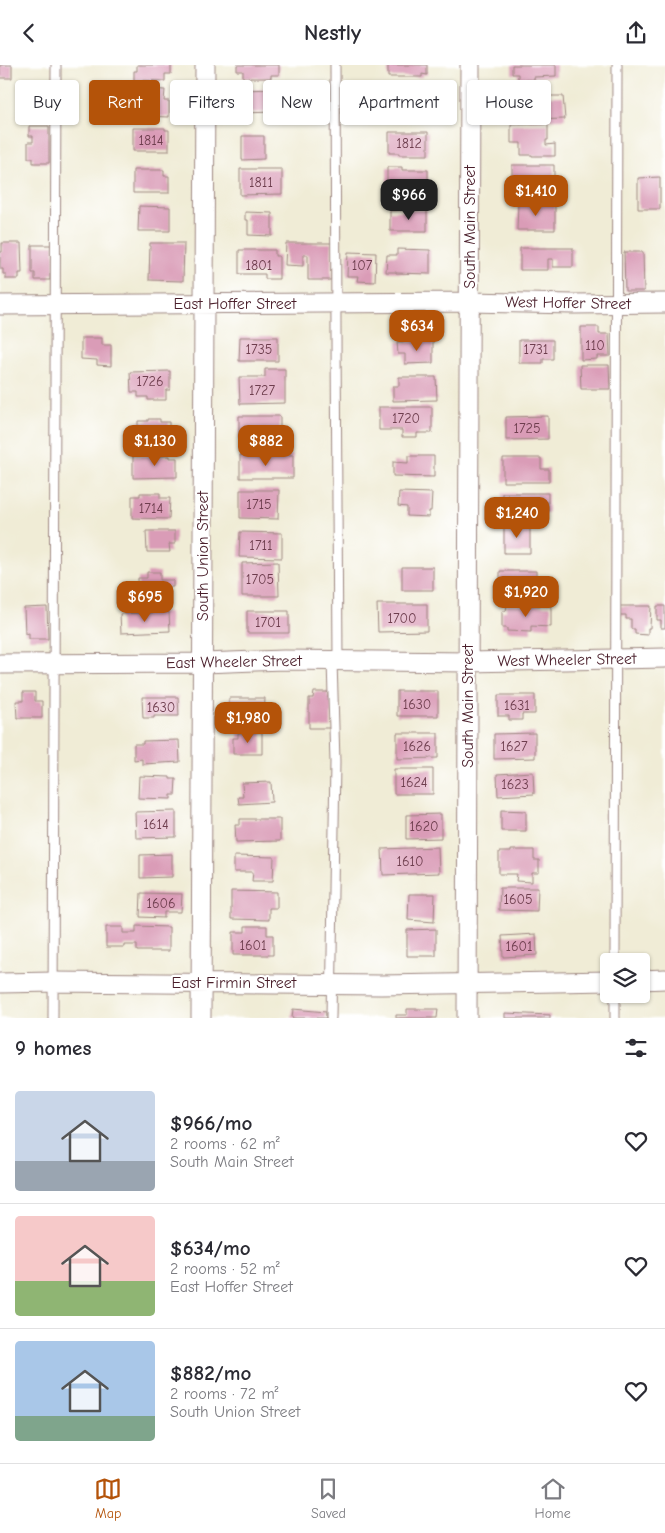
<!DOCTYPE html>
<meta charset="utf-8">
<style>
:root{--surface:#fff;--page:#f2f2f3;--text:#2b2b33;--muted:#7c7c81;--line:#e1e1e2;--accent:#b45309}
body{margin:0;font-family:"Comic Neue",sans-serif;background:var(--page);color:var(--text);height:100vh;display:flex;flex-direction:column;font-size:19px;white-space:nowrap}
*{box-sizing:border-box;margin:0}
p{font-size:16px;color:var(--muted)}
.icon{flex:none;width:28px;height:28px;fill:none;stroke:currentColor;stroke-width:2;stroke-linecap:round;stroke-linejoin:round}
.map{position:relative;height:953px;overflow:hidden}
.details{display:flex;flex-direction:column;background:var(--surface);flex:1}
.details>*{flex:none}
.banner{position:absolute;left:15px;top:15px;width:635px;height:45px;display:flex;gap:10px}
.controls{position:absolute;left:600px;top:888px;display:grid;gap:10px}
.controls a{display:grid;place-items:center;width:50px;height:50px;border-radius:5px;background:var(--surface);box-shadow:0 1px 4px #0004;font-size:25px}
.price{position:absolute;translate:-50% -42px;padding:0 11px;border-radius:10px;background:var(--accent);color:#fff;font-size:16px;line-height:32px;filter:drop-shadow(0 1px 2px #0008)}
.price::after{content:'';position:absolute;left:50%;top:30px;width:15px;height:11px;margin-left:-8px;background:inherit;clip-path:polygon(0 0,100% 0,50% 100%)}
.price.selected{background:#222;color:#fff}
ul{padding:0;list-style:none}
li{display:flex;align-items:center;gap:15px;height:125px;padding:0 15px}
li+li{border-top:1px solid var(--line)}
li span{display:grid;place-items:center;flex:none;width:140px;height:100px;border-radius:5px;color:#555}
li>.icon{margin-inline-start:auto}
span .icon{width:60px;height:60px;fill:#fffc;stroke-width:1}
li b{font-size:21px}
h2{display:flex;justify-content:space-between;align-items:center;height:60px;padding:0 15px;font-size:21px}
.chip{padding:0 18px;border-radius:5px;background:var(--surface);box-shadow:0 1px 4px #0004;font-size:18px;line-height:45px}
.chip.selected{background:var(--accent);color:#fff}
header{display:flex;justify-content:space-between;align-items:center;height:65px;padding:0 15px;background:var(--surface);font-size:22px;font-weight:700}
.tab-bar{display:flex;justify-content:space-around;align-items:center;height:70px;border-top:1px solid var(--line);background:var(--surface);font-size:14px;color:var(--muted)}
.tab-bar a{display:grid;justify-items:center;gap:2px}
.tab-bar .selected{color:var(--accent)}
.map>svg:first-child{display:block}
.building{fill:#da9cb7}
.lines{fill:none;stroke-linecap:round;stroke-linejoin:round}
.service-casing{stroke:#9d8680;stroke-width:11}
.minor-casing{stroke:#9d8680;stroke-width:21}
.service{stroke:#fff;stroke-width:9}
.minor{stroke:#fff;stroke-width:19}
.labels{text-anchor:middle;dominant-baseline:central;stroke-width:4;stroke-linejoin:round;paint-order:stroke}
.number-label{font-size:14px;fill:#6e3e4e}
.street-label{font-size:16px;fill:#4a1f2b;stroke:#fff}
</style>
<header><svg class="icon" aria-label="back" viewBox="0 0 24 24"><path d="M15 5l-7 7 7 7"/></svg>Nestly<svg class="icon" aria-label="share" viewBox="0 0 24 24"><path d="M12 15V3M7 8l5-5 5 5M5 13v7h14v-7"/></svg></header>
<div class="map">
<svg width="665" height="953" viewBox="0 0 665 953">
<rect width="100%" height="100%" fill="#fff"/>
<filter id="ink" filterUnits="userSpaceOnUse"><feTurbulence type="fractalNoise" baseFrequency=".02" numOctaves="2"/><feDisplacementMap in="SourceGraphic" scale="10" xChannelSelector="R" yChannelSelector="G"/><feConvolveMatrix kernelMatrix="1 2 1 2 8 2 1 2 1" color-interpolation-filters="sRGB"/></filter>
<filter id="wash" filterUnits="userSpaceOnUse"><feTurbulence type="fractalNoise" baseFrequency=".0096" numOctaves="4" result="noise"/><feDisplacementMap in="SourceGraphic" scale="20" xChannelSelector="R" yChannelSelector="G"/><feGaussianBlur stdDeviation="1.12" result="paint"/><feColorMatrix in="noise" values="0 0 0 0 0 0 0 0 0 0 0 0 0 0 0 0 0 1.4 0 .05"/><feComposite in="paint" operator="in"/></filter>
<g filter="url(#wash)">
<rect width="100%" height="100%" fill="#f0ecd6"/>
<g id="blocks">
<path class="building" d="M0 0H12V13H0Z
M137 0H171V9H165V16L134 15V6H137Z
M237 0H279V10H271V13H243V6H237Z
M388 0H427V10L422 9V12H388Z
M512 0H556V11L534 12V15H518V9H512Z
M399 20H422V27H428V53H388V26H399Z
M143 24 165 25 164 36H169V52L143 51Z
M276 24V47L240 48V25Z
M528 24H546V30L550 31H563L565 54 529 55Z
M548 59V75H546V80L555 79V91H532V90H521V78H511V60Z
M29 61H49V98H33V93H28V77H33V71H29Z
M133 63H165V65H169V86H133Z
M389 67H428V90H399V88H389Z
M242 71H264V94L242 95Z
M512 100H554V127H512Z
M387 102H402V105H428V128L387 127Z
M240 104H282V129L240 130Z
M133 105H164V111H169V128H133Z
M660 112V144H638V113Z
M518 138H555V165H517Z
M139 141 170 142V166H138Z
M427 145V166H390V146Z
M245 147 272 148V171L248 170V155H245Z
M2 178H21L22 208H19V214H6V209H3V204H0V187H2Z
M150 178H184L183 216 149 215Z
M286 178H332L331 215H308V190H303V201L285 200Z
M32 180H54V209H50V215H35V208H32Z
M520 183H573V202H553V194H548V205H520Z
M397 184 430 185V209L396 208V207H386L387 190H397Z
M239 185H275V191H279V214H265V209H239Z
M348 187 376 188 375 217 357 216 358 211H347Z
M624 187H643L644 226H625Z
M581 262H599V269H609L610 291H597V294L581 295Z
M240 272H278V296H239Z
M81 273H102V280H111V301L97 300V295L81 294Z
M519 275H553V294H543V298H519Z
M433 276V298L405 299V289H398L397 277Z
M580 300H609L610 324H581Z
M265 304H285V338L240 339 239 312H265Z
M170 306V325H166V335H148V332H138V327H131L130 307Z
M399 312H436L437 335 393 336V321H399Z
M379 342H432V368H417V372H402V365H379Z
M239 351H280V376H239Z
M548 351V374L506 375V352Z
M148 354H160V357H169V375H147V373H138V356H148Z
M240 390H293V413H240Z
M133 391H170V393H177V412L133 413Z
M408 391H434V412L393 411V397L408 398Z
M503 393H541V404H549V417H503Z
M240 425H279L278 454 240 453Z
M399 427 432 428 431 446H429V452L407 451V442L398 441Z
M140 428H160V433H170L169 454 132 453V431H140Z
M502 428H548V448H502Z
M504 460H530V488H504Z
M146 466H175V479H169L170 487H147Z
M240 467 282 468V493L239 492Z
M278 497 279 531H242V498Z
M402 502H433V525H402Z
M500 506H536V528H500Z
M147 507H160V515H173V522H166V536H130V522H138V513H147Z
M377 539H427V566L378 567Z
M507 540 551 541V562L531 561V567L507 566V563H502V546H506Z
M620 541H651L650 563H648V570L635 569V564H631V554H626V550H620Z
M657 541H665V563H661V555H657Z
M47 542 48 574H29V568L25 569 24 543Z
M247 546H289V568H247Z
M169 547 170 566 121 568 120 549Z
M397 626H438V651H397Z
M23 627H35V636H42V653H17L16 636H23Z
M314 627H328V632H332L331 663H309V633H313Z
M498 630H535V649H522V655H509V651H498Z
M142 632H178L179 651H154V653H143Z
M229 633H265L264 656 229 655Z
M262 667V689H233V673H238V668Z
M397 668H438V693L397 694Z
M535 668V693L494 694V669Z
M179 675 180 697 142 699V694L134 695V679H143V676Z
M394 704H433V729H394Z
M533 707 534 729 498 731 497 709Z
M139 711 170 712V714H176L175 730H171V734L138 733Z
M271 717 272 737 239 739 238 732H243L242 718Z
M501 745 526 746V766H501Z
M176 746V772L136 773 135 747Z
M441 749V773L406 774V750Z
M240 754H280V776L236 777 235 760H240Z
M438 782 439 808 383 810 382 784Z
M511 785H534V795H539V808H532V817L516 816 517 809H499V787H511Z
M172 789V812L140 813V790Z
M234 791 274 792 273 816H252L253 807H234Z
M500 823H538L537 846 499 845Z
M231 826 277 827V843H269V855L231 854Z
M141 828 182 829 181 847H164V853L140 852Z
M409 829H435L434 857 408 855Z
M136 861 169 862V886H137V880H124V882H106V862H123V868H136Z
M245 861H267V870H273V890H233V867H245Z
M436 864V891H407V865Z
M536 869 537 890 503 892 502 871Z
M293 944 326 947V953H292Z
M407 944H438L437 953H396V950H407Z
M505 948 550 950V953H505Z"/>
</g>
</g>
<g filter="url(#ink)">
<use href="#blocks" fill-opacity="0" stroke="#9d8680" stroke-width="1"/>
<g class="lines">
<defs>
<path id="service" d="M335 0C336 199 336 397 338 596
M615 896 617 0
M53 953 56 0
M331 953 335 697 332 596
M615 953V929"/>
<path id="minor" d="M0 240 470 237 573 239 665 238
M0 599 204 598 284 595 469 597 665 593
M641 915 665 914
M0 918 54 917 381 920 609 916
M201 953 205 0
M467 953 470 0"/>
</defs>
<use href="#service" class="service-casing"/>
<use href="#minor" class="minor-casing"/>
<use href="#service" class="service"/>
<use href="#minor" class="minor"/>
</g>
</g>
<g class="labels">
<g class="number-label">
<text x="151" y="75">1814</text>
<text x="409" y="78">1812</text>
<text x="261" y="117">1811</text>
<text x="259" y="200">1801</text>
<text x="362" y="200">107</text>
<text x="595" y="280">110</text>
<text x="259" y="284">1735</text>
<text x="536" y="284">1731</text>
<text x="150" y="316">1726</text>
<text x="262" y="325">1727</text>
<text x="406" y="353">1720</text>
<text x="527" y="363">1725</text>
<text x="259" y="439">1715</text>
<text x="151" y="443">1714</text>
<text x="261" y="480">1711</text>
<text x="260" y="514">1705</text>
<text x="402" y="553">1700</text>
<text x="268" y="557">1701</text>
<text x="417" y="639">1630</text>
<text x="517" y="640">1631</text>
<text x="161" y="642">1630</text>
<text x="417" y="681">1626</text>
<text x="514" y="681">1627</text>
<text x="414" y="717">1624</text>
<text x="515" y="719">1623</text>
<text x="156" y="759">1614</text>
<text x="424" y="761">1620</text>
<text x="410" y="796">1610</text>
<text x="518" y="834">1605</text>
<text x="161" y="838">1606</text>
<text x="253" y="880">1601</text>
<text x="519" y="881">1601</text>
</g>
<g class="street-label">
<text transform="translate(470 162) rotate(-90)">South Main Street</text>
<text transform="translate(568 238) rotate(1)">West Hoffer Street</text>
<text x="235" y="239">East Hoffer Street</text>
<text transform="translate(203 491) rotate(-90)">South Union Street</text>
<text transform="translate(567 595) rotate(-1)">West Wheeler Street</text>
<text transform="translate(234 597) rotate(-1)">East Wheeler Street</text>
<text transform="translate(468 641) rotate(-90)">South Main Street</text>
<text x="234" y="918">East Firmin Street</text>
</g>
</g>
</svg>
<div class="controls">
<a><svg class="icon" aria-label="layers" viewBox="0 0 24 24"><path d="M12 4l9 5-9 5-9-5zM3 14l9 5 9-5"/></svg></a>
</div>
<b class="price" style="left:536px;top:152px">$1,410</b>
<b class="price selected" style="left:409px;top:156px">$966</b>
<b class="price" style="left:417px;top:287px">$634</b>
<b class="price" style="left:155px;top:402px">$1,130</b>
<b class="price" style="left:266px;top:402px">$882</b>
<b class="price" style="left:517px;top:474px">$1,240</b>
<b class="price" style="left:526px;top:553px">$1,920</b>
<b class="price" style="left:145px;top:558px">$695</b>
<b class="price" style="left:248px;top:679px">$1,980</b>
<div class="banner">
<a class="chip">Buy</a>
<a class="chip selected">Rent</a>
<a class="chip">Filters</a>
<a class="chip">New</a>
<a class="chip">Apartment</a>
<a class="chip">House</a>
</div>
</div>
<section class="details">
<h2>9 homes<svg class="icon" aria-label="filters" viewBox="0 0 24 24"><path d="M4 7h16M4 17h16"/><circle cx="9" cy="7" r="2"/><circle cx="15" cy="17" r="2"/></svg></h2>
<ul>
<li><span style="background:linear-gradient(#c9d6e8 70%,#9aa5b1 0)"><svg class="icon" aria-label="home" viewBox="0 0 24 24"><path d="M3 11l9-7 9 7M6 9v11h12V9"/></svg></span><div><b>$966/mo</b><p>2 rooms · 62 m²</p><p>South Main Street</p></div><svg class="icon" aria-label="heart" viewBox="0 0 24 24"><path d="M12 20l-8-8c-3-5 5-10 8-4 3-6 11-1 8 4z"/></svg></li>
<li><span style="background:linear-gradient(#f6c9c9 65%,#8fb573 0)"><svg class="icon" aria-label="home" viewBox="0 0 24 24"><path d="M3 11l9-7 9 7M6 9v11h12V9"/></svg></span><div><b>$634/mo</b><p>2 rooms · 52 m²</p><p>East Hoffer Street</p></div><svg class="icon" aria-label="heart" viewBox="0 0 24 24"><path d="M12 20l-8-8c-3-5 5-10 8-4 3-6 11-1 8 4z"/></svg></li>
<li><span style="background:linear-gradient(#a9c7e8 75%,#7fa58c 0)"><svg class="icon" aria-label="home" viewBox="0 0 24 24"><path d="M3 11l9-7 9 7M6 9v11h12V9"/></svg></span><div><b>$882/mo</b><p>2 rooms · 72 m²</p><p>South Union Street</p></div><svg class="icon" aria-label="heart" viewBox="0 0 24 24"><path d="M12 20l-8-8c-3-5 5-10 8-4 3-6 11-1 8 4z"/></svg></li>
</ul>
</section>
<nav class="tab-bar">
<a class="selected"><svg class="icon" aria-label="map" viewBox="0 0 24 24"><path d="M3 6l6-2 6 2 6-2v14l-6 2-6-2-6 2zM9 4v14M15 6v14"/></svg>Map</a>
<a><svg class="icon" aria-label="saved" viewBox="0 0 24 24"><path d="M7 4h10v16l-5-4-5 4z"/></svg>Saved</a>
<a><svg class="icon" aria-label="home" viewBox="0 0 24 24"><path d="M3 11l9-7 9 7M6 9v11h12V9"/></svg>Home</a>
</nav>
